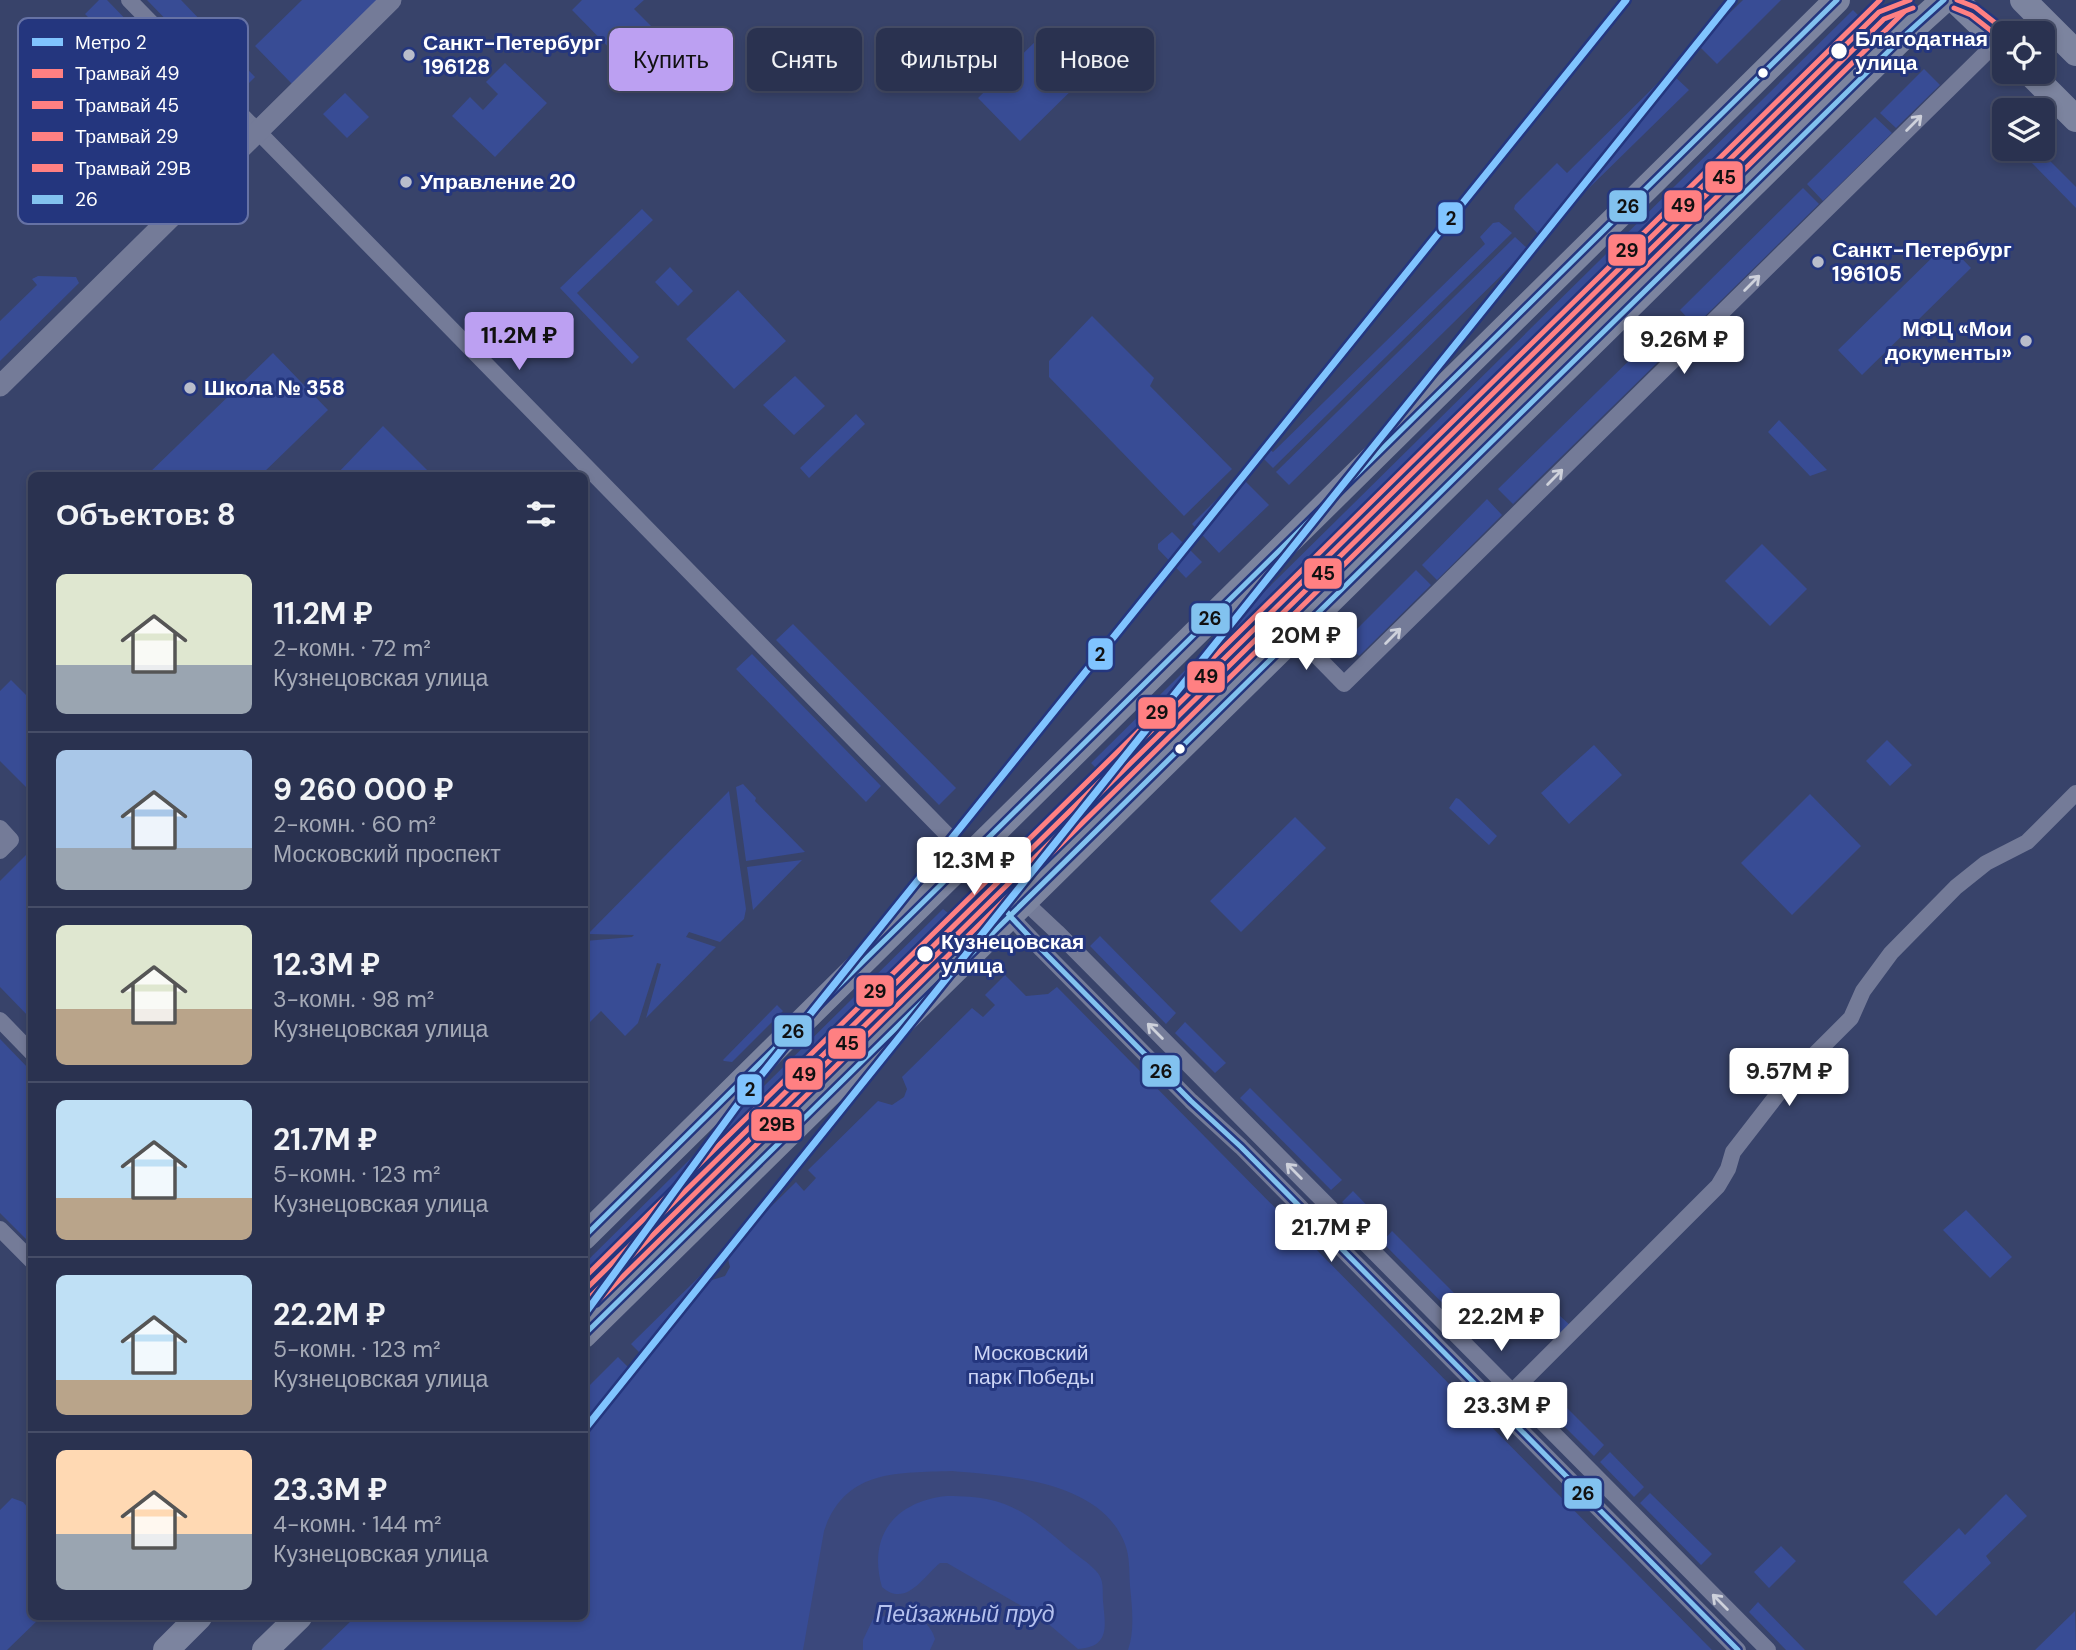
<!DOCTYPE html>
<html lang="ru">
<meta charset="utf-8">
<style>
:root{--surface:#2a3250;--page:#323a57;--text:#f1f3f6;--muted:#a5aab7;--line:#464d67;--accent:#bca0f2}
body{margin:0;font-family:"DM Sans",sans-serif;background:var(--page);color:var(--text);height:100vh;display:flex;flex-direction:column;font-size:26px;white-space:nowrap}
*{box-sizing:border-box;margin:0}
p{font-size:23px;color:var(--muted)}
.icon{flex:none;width:38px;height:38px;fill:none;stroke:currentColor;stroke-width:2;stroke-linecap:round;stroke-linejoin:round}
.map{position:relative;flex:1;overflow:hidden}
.side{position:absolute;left:28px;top:472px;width:560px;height:1148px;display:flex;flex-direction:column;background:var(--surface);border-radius:10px;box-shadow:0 4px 10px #0003,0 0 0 2px var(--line)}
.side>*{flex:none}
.banner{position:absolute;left:609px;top:28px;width:665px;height:63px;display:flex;gap:14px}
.controls{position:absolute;left:1992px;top:21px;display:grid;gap:14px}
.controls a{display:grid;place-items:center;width:63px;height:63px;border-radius:10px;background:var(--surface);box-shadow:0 4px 10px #0003,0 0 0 2px var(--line);font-size:35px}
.price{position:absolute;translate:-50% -60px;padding:0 16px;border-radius:7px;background:#fff;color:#222;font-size:23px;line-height:46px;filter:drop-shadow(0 2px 4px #0008)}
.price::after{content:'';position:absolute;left:50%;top:42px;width:21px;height:16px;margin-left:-10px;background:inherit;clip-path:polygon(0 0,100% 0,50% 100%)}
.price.current{background:var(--accent);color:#111}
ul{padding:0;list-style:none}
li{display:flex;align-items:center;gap:21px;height:175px;padding:0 28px}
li+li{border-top:2px solid var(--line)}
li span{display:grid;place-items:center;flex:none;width:196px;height:140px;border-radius:10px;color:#555}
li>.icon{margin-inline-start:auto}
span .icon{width:84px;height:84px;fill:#fffc;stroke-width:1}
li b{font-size:30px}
h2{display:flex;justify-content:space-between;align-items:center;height:84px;padding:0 28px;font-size:30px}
.pill{padding:0 24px;border-radius:10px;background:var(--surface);box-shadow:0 4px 10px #0003,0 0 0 2px var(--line);font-size:24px;line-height:63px}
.pill.current{background:var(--accent);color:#111}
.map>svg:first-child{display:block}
.green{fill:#384c95}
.water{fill:#3b487c;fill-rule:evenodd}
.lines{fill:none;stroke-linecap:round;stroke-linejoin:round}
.minor{stroke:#747b98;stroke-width:16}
.tertiary{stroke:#747b98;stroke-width:21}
.primary{stroke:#7c849f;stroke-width:26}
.bus-1-casing{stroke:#24367e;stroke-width:10}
.bus-1{stroke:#82c2ef;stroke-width:5}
.tram-1-casing{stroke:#24367e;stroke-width:10}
.tram-2-casing{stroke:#24367e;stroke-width:10}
.tram-3-casing{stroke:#24367e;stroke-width:10}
.tram-4-casing{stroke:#24367e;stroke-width:10}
.tram-1{stroke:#ff8082;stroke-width:5}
.tram-2{stroke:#ff8082;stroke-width:5}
.tram-3{stroke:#ff8082;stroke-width:5}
.tram-4{stroke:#ff8082;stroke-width:5}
.metro-1-casing{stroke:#24367e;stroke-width:12}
.metro-1{stroke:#80c4ff;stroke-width:7}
.oneway{stroke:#ced1db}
.stop-dot{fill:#fff;stroke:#24367e;stroke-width:2.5}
.poi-dot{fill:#b9bdcb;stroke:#24367e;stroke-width:2.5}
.labels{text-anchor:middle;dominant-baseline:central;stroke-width:6;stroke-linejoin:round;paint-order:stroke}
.stop-label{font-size:21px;font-weight:bold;fill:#fff;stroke:#24367e;text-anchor:start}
.poi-label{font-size:21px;font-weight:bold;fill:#fff;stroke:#24367e;text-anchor:start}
.park-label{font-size:21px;fill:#cdd5f5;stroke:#24367e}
.water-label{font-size:23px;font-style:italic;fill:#b5c1ee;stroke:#24367e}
.key{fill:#24367e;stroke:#6672a5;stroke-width:2}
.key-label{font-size:19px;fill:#fff}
.line-badge{stroke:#24367e;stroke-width:2.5}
.pale-badge-label{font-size:19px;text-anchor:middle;font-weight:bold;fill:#111}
</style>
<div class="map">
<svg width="2076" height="1650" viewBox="0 0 2076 1650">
<rect width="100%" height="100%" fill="#38436a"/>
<path class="green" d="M99 0H107L137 31 119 49 85 14Z
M147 0H181L255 77 238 94Z
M302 0H379L293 85 255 46Z
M582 0H644L634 9 653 28 621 60 572 10Z
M1743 0H1781L1717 64 1700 47 1708 39 1706 36Z
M1853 10 1858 15 1096 768 1091 763Z
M1044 33 1087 75 1020 141 978 98Z
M505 63 547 103 495 157 452 116 470 97 483 110 498 94 486 82Z
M1924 69 1940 85 1896 128 1880 113Z
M1672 74 1689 90 1540 236 1514 209 1515 205 1557 163 1567 173 1661 80 1664 83Z
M345 93 369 117 347 138 323 114Z
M1784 111 1790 117 1046 852 1040 845Z
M1875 117 1892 133 1823 201 1807 184Z
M2041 152 2076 187V208L2031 162Z
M1803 188 1819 204 1695 326 1680 310Z
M642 209 653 220 577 293 639 357 632 364 560 288Z
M1499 222 1512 233 1273 468 1262 457 1261 453 1266 447 1273 452 1485 244 1480 237 1493 223Z
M1515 237 1528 249 1289 485 1276 472Z
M1947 243 1971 268 1862 375 1838 350Z
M670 267 693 291 678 306 655 282Z
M38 276 76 277 79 283 0 361V321L37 285 32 279Z
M738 290 786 341 734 389 686 339Z
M1092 316 1154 378 1150 386 1232 469 1184 516 1049 377V361Z
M1647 343 1662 358 1513 504 1498 489Z
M273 353 328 410 260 476H146Z
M795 376 825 406 794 435 763 405Z
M856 414 865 424 809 478 800 468Z
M1779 420 1827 470 1810 476 1768 432Z
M383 426 433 476H335Z
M1240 476 1269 505 1219 553 1192 524Z
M1487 499 1502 515 1437 580 1422 565Z
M1172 532 1202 562 1186 578 1158 549V544Z
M1762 544 1807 589 1770 626 1725 581Z
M1416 570 1431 585 1359 656 1345 641Z
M793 624 956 788 939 805 776 640Z
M752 654 881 786 866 802 736 669Z
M11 680 31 700V792L0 761V691Z
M1887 740 1912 765 1890 786 1866 761Z
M1594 745 1622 775 1569 824 1541 793Z
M743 784 756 798 755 801 805 852 746 861 736 787Z
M729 791 746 909 744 919 720 942 689 932 686 937 716 947 646 1018 661 964 657 963 638 1023 625 1036 601 1011 585 1027V941L632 937 634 935 588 934Z
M1810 794 1861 846 1792 915 1741 863Z
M1456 798 1459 799 1497 836 1489 845 1449 808Z
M1295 817 1326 848 1241 932 1210 901Z
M31 850V1019L0 987V881Z
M802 860 753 910 747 867Z
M943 909 948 913 585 1271V1263Z
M1100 936 1176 1013 1166 1024 1090 946Z
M1005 975 1026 996 1048 994 1057 987 1712 1650H321L355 1617H584L585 1390 618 1357 628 1367 641 1354 631 1344 701 1275 712 1280 725 1276 730 1267 726 1251 796 1182 804 1191 816 1178 808 1170 878 1101 892 1105 904 1097 907 1089 902 1077 972 1008 983 1017 995 1005 985 995Z
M777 1005 783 1011 732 1062 724 1061 723 1060Z
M1185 1022 1226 1063 1215 1073 1175 1033Z
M0 1039 31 1071V1244L0 1213Z
M840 1044 846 1049 585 1307V1296Z
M1250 1088 1342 1180 1331 1190 1240 1098Z
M1353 1191 1385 1224 1374 1234 1342 1202Z
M1966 1210 2012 1257 1990 1278 1943 1230Z
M1392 1231 1486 1325 1475 1336 1382 1242Z
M1548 1305 1571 1326 1556 1341 1534 1319Z
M1553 1394 1604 1445 1594 1456 1542 1404Z
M1610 1452 1644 1487 1634 1497 1600 1462Z
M1650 1493 1712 1554 1701 1565 1640 1503Z
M2006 1494 2027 1516 1986 1556 1991 1563 1936 1616 1903 1582 1959 1528 1965 1535Z
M12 1498 23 1502 31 1511 32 1617H41L7 1650H0V1510Z
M1781 1546 1796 1561 1769 1588 1754 1572Z
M1758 1602 1805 1650H1786L1749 1612Z
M2075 1611 2076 1650H2035Z"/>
<path class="water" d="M952 1471C1008 1476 1101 1481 1125 1544 1130 1557 1129 1572 1130 1586 1132 1607 1135 1630 1128 1650H930L935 1639C927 1611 896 1612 873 1619L863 1640V1650H803L824 1531C845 1469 897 1473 952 1471ZM947 1496C1007 1496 1023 1510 1067 1547 1076 1555 1088 1562 1096 1571 1105 1580 1102 1591 1103 1601 1105 1625 1111 1647 1078 1649L1039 1616 947 1563H940C923 1577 906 1608 882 1587 867 1535 896 1501 947 1496Z"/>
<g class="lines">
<path class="minor" d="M129 0 969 857 1025 902 1057 932 1768 1650
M1295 634 1344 684 1998 41
M0 828 11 840 0 851
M978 870 1010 916 1042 950 1191 1101 1241 1147 1738 1650
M0 1020 32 1053
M0 1229 32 1261
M1505 1399 1718 1186 1728 1169 1733 1152 1788 1081 1851 1018 1863 991 1891 953 1956 887 1986 863 2027 842 2076 793"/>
<path class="tertiary" d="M0 386 391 0"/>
<path class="primary" d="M1955 0 2004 47
M2023 0 2076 53
M2029 72 2076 119
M584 1237 1837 0
M584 1335 1903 37 1944 0
M166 1650 199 1617
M265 1650 299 1617"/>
<defs>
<path id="bus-1" d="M978 870 1010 916 1042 950 1191 1101 1241 1147 1738 1650
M584 1237 1837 0
M584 1335 1903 37 1944 0"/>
</defs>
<use href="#bus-1" class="bus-1-casing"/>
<use href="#bus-1" class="bus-1"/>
<defs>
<path id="tram-1" d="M1957 0 1975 7 2008 33
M584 1291 1879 12 1910 0"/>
<path id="tram-2" d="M1954 8 1971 15 2003 40
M590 1297 1884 19 1913 8"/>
<path id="tram-3" d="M584 1278 1880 0"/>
<path id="tram-4" d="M596 1303 1904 12"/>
</defs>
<use href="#tram-1" class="tram-1-casing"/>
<use href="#tram-2" class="tram-2-casing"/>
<use href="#tram-3" class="tram-3-casing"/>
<use href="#tram-4" class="tram-4-casing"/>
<use href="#tram-1" class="tram-1"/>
<use href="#tram-2" class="tram-2"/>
<use href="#tram-3" class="tram-3"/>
<use href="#tram-4" class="tram-4"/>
<defs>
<path id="metro-1" d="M584 1315 742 1099 1626 0
M584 1430 1732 0"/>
</defs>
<use href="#metro-1" class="metro-1-casing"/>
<use href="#metro-1" class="metro-1"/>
</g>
<defs><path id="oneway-shaft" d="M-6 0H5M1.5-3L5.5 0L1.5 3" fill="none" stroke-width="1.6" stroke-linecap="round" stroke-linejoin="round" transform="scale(1.75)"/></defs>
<g class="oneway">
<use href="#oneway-shaft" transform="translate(1914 123) rotate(-45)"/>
<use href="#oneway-shaft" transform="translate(1752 283) rotate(-45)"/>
<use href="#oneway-shaft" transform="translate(1555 477) rotate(-45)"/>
<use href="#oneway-shaft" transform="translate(1393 636) rotate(-45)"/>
<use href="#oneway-shaft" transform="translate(1155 1031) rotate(-135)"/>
<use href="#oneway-shaft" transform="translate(1294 1171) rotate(-135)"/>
<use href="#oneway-shaft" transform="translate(1720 1602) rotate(-135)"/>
</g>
<g class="stop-dot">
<circle cx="1839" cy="51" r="9"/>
<circle cx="1763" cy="73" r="6"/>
<circle cx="1180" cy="749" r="6"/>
<circle cx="925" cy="954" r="9"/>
</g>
<g class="poi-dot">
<circle cx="409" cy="55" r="7"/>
<circle cx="406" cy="182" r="7"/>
<circle cx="1818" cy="262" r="7"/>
<circle cx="2026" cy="341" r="7"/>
<circle cx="190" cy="388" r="7"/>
</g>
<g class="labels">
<g class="stop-label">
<text x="1855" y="39">Благодатная<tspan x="1855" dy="24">улица</tspan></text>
<text x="941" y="942">Кузнецовская<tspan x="941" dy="24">улица</tspan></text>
</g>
<g class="poi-label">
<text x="423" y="43">Санкт-Петербург<tspan x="423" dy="24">196128</tspan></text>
<text x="420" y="182">Управление 20</text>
<text x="1832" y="250">Санкт-Петербург<tspan x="1832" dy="24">196105</tspan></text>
<text x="2012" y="329" text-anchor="end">МФЦ «Мои<tspan x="2012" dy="24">документы»</tspan></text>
<text x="204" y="388">Школа № 358</text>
</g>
<g class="park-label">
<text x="1031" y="1353">Московский<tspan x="1031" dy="24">парк Победы</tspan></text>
</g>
<g class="water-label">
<text x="965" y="1614">Пейзажный пруд</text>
</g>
</g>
<rect x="18" y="18" width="230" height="206" rx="10" class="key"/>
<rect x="32" y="38" width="31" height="8" fill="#80c4ff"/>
<rect x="32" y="69" width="31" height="9" fill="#ff8082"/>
<rect x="32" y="101" width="31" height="8" fill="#ff8082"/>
<rect x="32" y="132" width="31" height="9" fill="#ff8082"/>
<rect x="32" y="164" width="31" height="8" fill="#ff8082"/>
<rect x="32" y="195" width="31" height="9" fill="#82c2ef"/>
<g class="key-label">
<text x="75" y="49">Метро 2</text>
<text x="75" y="80">Трамвай 49</text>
<text x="75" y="112">Трамвай 45</text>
<text x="75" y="143">Трамвай 29</text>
<text x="75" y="175">Трамвай 29В</text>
<text x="75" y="206">26</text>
</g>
<g class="line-badge">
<rect x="1704" y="160" width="40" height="34" rx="7" fill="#ff8082"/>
<rect x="1663" y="189" width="40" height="34" rx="7" fill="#ff8082"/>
<rect x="1608" y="189" width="40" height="34" rx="7" fill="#82c2ef"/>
<rect x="1437" y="201" width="27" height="34" rx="7" fill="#80c4ff"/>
<rect x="1607" y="233" width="40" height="34" rx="7" fill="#ff8082"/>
<rect x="1303" y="557" width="40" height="33" rx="7" fill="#ff8082"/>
<rect x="1190" y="602" width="41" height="33" rx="7" fill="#82c2ef"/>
<rect x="1087" y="637" width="27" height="34" rx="7" fill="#80c4ff"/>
<rect x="1186" y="660" width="40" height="34" rx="7" fill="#ff8082"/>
<rect x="1137" y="696" width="40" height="34" rx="7" fill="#ff8082"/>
<rect x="855" y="974" width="40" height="34" rx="7" fill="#ff8082"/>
<rect x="773" y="1014" width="40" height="34" rx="7" fill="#82c2ef"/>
<rect x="827" y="1027" width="40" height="33" rx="7" fill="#ff8082"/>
<rect x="1141" y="1054" width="40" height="34" rx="7" fill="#82c2ef"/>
<rect x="784" y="1057" width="40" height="34" rx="7" fill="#ff8082"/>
<rect x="736" y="1073" width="27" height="33" rx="7" fill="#80c4ff"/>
<rect x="750" y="1108" width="53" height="34" rx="7" fill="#ff8082"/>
<rect x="1563" y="1477" width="40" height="33" rx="7" fill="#82c2ef"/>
</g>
<g class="pale-badge-label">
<text x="1724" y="184">45</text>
<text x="1683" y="212">49</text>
<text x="1628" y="213">26</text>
<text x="1451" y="225">2</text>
<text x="1627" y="257">29</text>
<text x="1323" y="580">45</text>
<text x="1210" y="625">26</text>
<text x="1100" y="661">2</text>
<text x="1206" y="683">49</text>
<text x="1157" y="719">29</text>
<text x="875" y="998">29</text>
<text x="793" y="1038">26</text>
<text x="847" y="1050">45</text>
<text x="1161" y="1078">26</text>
<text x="804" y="1081">49</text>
<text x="750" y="1096">2</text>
<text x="777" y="1131">29В</text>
<text x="1583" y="1500">26</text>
</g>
</svg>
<div class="controls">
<a><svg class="icon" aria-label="locate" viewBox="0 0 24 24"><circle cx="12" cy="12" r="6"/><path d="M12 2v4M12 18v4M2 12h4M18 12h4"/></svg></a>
<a><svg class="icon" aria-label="layers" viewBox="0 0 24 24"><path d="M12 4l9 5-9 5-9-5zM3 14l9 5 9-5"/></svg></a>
</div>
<b class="price current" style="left:519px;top:372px">11.2M ₽</b>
<b class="price" style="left:1684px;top:376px">9.26M ₽</b>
<b class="price" style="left:1306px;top:672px">20M ₽</b>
<b class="price" style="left:974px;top:897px">12.3M ₽</b>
<b class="price" style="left:1789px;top:1108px">9.57M ₽</b>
<b class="price" style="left:1331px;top:1264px">21.7M ₽</b>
<b class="price" style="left:1501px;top:1353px">22.2M ₽</b>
<b class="price" style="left:1507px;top:1442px">23.3M ₽</b>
<div class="banner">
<a class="pill current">Купить</a>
<a class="pill">Снять</a>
<a class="pill">Фильтры</a>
<a class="pill">Новое</a>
</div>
<section class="side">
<h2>Объектов: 8<svg class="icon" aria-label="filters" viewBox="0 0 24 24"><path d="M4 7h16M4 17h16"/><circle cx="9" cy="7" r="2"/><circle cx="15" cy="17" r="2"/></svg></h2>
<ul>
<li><span style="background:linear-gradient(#dfe7d0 65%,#9aa5b1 0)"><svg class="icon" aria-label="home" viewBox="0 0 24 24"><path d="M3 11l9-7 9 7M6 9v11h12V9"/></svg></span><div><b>11.2M ₽</b><p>2-комн. · 72 m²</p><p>Кузнецовская улица</p></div></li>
<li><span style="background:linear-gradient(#a9c7e8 70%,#9aa5b1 0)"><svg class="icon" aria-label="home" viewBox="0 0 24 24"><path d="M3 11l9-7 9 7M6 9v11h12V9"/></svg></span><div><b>9 260 000 ₽</b><p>2-комн. · 60 m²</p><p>Московский проспект</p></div></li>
<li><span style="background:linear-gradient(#dfe7d0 60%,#b9a48a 0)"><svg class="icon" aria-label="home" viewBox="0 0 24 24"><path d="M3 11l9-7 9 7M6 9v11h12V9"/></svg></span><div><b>12.3M ₽</b><p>3-комн. · 98 m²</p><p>Кузнецовская улица</p></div></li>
<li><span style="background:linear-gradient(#bfe0f5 70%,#b9a48a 0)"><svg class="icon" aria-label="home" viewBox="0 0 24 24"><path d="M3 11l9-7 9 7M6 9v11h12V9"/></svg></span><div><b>21.7M ₽</b><p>5-комн. · 123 m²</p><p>Кузнецовская улица</p></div></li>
<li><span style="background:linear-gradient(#bfe0f5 75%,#b9a48a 0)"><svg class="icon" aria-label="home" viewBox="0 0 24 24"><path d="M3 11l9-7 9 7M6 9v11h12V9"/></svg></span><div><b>22.2M ₽</b><p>5-комн. · 123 m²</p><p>Кузнецовская улица</p></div></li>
<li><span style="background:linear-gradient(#ffd9b3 60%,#9aa5b1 0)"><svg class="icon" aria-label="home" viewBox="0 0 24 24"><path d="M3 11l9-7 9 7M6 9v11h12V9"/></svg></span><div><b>23.3M ₽</b><p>4-комн. · 144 m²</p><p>Кузнецовская улица</p></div></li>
</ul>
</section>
</div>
